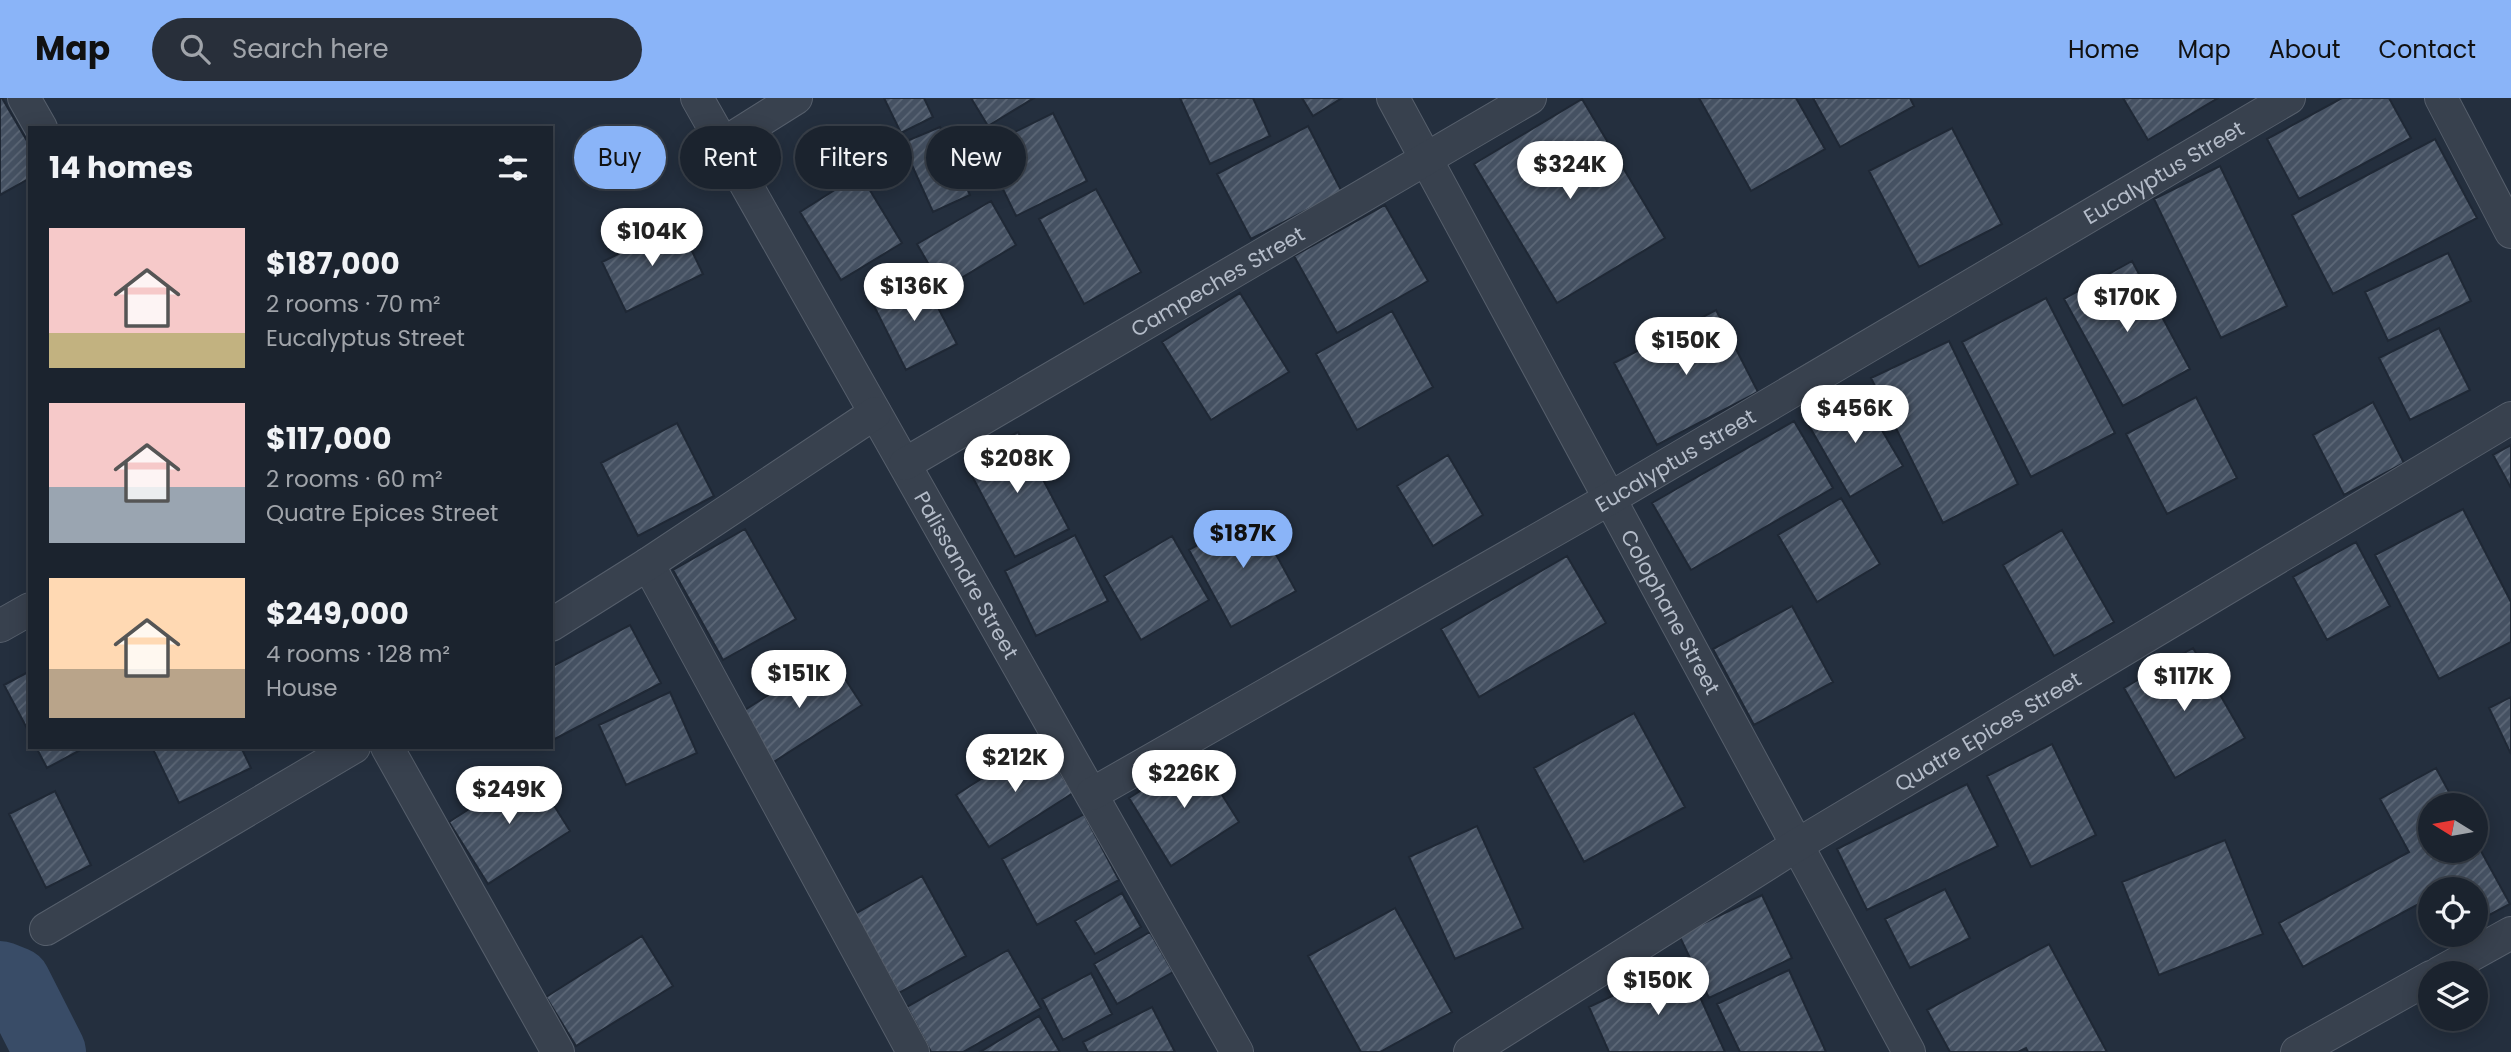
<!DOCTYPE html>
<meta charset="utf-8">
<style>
:root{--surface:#1b232e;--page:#282f3a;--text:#f1f3f6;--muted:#a0a4aa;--line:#39404a;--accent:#8ab4f8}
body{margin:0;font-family:Poppins,sans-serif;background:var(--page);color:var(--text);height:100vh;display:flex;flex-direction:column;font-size:26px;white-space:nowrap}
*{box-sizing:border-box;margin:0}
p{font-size:23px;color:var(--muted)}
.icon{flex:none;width:38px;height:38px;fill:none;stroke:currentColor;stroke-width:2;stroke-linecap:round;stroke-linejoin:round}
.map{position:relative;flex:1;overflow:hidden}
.details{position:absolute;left:28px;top:28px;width:525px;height:623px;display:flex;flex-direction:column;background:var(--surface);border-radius:0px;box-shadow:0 4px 18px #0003,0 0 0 2px var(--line)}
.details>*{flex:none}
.top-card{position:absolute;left:574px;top:28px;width:665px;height:63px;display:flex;gap:14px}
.needle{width:46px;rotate:281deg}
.controls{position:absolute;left:2418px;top:695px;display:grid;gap:14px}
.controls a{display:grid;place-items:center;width:70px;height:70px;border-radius:50%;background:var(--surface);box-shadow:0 4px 18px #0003,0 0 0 2px var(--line);font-size:35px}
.price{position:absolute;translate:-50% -60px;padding:0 16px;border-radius:24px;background:#fff;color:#222;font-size:23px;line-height:46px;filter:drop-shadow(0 2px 4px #0008)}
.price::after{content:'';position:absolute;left:50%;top:42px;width:21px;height:16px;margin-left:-10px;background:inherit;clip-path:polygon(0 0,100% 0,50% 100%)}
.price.selected{background:var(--accent);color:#111}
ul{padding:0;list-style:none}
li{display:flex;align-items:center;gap:21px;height:175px;padding:0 21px}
li span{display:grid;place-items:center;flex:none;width:196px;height:140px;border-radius:0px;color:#555}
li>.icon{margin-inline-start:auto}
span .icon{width:84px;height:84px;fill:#fffc;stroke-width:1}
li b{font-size:30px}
h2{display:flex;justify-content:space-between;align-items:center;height:84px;padding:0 21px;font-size:30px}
.chip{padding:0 24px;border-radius:32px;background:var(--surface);box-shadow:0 4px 18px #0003,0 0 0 2px var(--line);font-size:24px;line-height:63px}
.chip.selected{background:var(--accent);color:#111}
header{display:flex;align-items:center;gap:42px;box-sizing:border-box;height:98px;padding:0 35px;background:var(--accent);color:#111}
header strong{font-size:33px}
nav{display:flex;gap:38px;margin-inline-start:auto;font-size:24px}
.search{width:490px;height:63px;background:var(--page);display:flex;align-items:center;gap:18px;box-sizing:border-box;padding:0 24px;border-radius:38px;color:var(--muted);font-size:26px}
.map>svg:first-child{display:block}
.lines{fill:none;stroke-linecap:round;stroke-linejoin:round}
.river{stroke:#394c67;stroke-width:72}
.building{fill:url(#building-hatch);stroke:#1f2835;stroke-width:2}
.minor-casing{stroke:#565f6c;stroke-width:34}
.minor{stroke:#38414e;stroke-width:32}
.labels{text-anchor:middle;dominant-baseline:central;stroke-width:5;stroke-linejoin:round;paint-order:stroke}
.street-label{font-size:21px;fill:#b4bcc9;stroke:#1d2633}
</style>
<header>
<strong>Map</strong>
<div class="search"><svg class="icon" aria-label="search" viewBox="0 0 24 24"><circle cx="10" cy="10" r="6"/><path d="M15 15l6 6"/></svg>Search here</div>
<nav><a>Home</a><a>Map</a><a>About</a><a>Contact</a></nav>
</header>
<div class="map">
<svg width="2511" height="954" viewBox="0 0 2511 954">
<defs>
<pattern id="building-hatch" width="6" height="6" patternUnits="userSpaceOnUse" patternTransform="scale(1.75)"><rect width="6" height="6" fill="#455162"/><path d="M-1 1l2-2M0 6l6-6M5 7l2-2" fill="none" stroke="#5d6877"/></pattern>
</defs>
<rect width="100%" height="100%" fill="#242f3e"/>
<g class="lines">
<path class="river" d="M0 879 15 885 50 954"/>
</g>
<path class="building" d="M0 0H2L30 48V80L0 97Z
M884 0H924L933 19 901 35Z
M971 0H1034L988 28Z
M1180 0H1253L1270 38 1210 66Z
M1302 0H1342L1313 18Z
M1699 0H1796L1825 51 1751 93Z
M1813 0H1910L1914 8 1840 49Z
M2123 0H2218L2148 42Z
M2342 0H2389L2411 40 2299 101 2267 41Z
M1582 1 1665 140 1557 205 1474 66Z
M1053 15 1087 83 1016 118 983 50Z
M1308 28 1342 94 1251 141 1217 76Z
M940 29 970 97 933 114 902 45Z
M1952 30 2002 126 1919 169 1869 73Z
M2435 41 2477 120 2333 196 2292 117Z
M2220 68 2287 208 2221 240 2154 101Z
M860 76 902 145 841 182 800 114Z
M1096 91 1141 174 1084 206 1039 121Z
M991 103 1016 147 943 191 917 146Z
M1385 107 1428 183 1337 235 1294 158Z
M679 126 703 176 626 214 602 164Z
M2448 155 2471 203 2388 243 2365 194Z
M2132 163 2190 271 2123 308 2064 201Z
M922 179 957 246 906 272 872 204Z
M1240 195 1289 274 1211 322 1162 244Z
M2046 200 2115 335 2031 379 1962 244Z
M1716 212 1758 294 1657 347 1614 265Z
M1392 213 1433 289 1357 332 1316 256Z
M2439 230 2470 292 2410 322 2379 260Z
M1949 243 2018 386 1943 425 1871 280Z
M1860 295 1903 368 1850 399 1808 326Z
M2196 299 2237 380 2167 416 2126 336Z
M2373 304 2404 365 2344 397 2313 337Z
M1794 323 1833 390 1691 472 1652 405Z
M677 325 714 398 638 438 601 365Z
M1018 334 1069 431 1015 459 964 363Z
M2511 347V390L2493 357Z
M1448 357 1483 417 1433 448 1397 388Z
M1841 400 1880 466 1817 504 1778 437Z
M2463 411 2511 504V544L2439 581 2375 457Z
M1254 416 1296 493 1231 529 1189 452Z
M745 431 796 521 723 562 673 472Z
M2062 432 2114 524 2054 558 2003 467Z
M1075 437 1108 503 1036 538 1005 473Z
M1172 438 1209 502 1141 542 1104 478Z
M2356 444 2390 508 2327 542 2293 479Z
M1567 458 1606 525 1479 599 1441 531Z
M1792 508 1833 584 1754 627 1713 551Z
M630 527 661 585 551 643V569Z
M2193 550 2245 640 2175 680 2124 590Z
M830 558 862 607 769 667 737 617Z
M30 573V636L4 587Z
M670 594 697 655 626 687 599 627Z
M2511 599V656L2489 610Z
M1634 615 1685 709 1584 764 1534 670Z
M1040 643 1073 695 989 749 956 697Z
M2052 646 2096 737 2031 769 1987 678Z
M36 649H86L47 670Z
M152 649H241L251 670 179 705Z
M1197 657 1239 724 1171 768 1129 700Z
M2436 670 2456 707H2431V752H2476V744L2510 806 2476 824V791H2431V820L2422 804 2303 869 2279 825 2409 754 2380 701Z
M531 671 570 733 488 786 449 724Z
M1967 686 1998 748 1867 812 1837 751Z
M55 693 91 767 46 790 9 716Z
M1084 716 1119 782 1037 827 1002 761Z
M1477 728 1523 830 1455 861 1409 759Z
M2225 742 2263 836 2159 877 2122 784Z
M922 778 966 858 899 895 855 816Z
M1945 791 1970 840 1910 870 1885 821Z
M1122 795 1141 829 1095 856 1075 823Z
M1762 797 1792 860 1709 900 1679 837Z
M1395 810 1452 914 1380 954H1361L1308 858Z
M1150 834 1173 874 1117 906 1094 866Z
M642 838 673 888 576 948 546 899Z
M2049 846 2107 954H2028L2026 950 2018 954H1950L1927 912Z
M1008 852 1041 910 963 954H931L907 909Z
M1684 864 1725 954H1609L1589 909Z
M1789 872 1826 954H1740L1717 906Z
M1091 875 1112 916 1063 942 1042 901Z
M1152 909 1175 954H1088L1083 944Z
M1039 918 1060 954H980Z"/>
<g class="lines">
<defs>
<g id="minor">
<path d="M24 0 41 30"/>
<path id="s1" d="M697 0 1237 954"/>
<path id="s2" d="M1393 0 1909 954"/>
<path d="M2441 0 2511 134"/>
<path d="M723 46 796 0"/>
<path id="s3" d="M905 366 1530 0"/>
<path d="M648 466 913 954"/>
<path d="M551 527 648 466 875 315"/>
<path d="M0 528 30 511"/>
<path d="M387 649 558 954"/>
<path id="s4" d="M1092 696 1609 401 2289 0"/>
<path d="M46 831 354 649"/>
<path d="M2439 875 2511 835"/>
<path id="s5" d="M1470 954 1797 747 2511 320"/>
<path d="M2297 954 2431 879"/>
</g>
</defs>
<use href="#minor" class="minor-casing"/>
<use href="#minor" class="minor"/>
</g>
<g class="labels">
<g class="street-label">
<text stroke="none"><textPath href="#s4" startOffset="1239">Eucalyptus Street</textPath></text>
<text stroke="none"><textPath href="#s3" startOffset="362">Campeches Street</textPath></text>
<text stroke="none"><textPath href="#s4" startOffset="672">Eucalyptus Street</textPath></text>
<text stroke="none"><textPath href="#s1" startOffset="548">Palissandre Street</textPath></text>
<text stroke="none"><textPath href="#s2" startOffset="584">Colophane Street</textPath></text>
<text stroke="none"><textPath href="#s5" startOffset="609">Quatre Epices Street</textPath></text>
</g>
</g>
</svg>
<div class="controls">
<a><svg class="needle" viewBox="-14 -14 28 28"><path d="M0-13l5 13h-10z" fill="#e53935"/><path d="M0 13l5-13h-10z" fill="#a0a4aa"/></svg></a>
<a><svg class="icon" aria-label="locate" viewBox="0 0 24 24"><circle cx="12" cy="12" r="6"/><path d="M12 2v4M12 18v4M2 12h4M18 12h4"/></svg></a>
<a><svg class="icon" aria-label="layers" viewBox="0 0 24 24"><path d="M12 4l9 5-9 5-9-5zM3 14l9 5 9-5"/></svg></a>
</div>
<b class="price" style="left:1570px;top:103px">$324K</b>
<b class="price" style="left:652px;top:170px">$104K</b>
<b class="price" style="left:914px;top:225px">$136K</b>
<b class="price" style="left:2127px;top:236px">$170K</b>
<b class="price" style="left:1686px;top:279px">$150K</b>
<b class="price" style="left:1855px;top:347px">$456K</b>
<b class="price" style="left:1017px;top:397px">$208K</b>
<b class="price selected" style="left:1243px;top:472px">$187K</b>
<b class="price" style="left:799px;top:612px">$151K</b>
<b class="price" style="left:2184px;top:615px">$117K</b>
<b class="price" style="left:1015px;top:696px">$212K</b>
<b class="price" style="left:1184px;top:712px">$226K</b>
<b class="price" style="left:509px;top:728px">$249K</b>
<b class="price" style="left:1658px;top:919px">$150K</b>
<div class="top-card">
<a class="chip selected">Buy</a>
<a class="chip">Rent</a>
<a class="chip">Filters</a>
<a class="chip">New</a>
</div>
<section class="details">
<h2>14 homes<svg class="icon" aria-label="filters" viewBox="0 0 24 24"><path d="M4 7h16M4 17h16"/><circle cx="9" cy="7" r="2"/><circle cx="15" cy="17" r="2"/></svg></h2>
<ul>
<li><span style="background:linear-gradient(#f6c9c9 75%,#c2b280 0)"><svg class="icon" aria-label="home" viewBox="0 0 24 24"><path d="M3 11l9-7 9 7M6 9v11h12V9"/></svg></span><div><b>$187,000</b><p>2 rooms · 70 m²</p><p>Eucalyptus Street</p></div></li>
<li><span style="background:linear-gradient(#f6c9c9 60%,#9aa5b1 0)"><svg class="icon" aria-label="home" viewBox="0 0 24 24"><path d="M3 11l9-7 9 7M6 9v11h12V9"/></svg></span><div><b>$117,000</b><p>2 rooms · 60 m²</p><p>Quatre Epices Street</p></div></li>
<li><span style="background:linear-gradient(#ffd9b3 65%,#b9a48a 0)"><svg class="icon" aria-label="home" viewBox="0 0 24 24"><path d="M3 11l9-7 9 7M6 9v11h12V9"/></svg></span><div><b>$249,000</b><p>4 rooms · 128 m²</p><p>House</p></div></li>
</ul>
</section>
</div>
